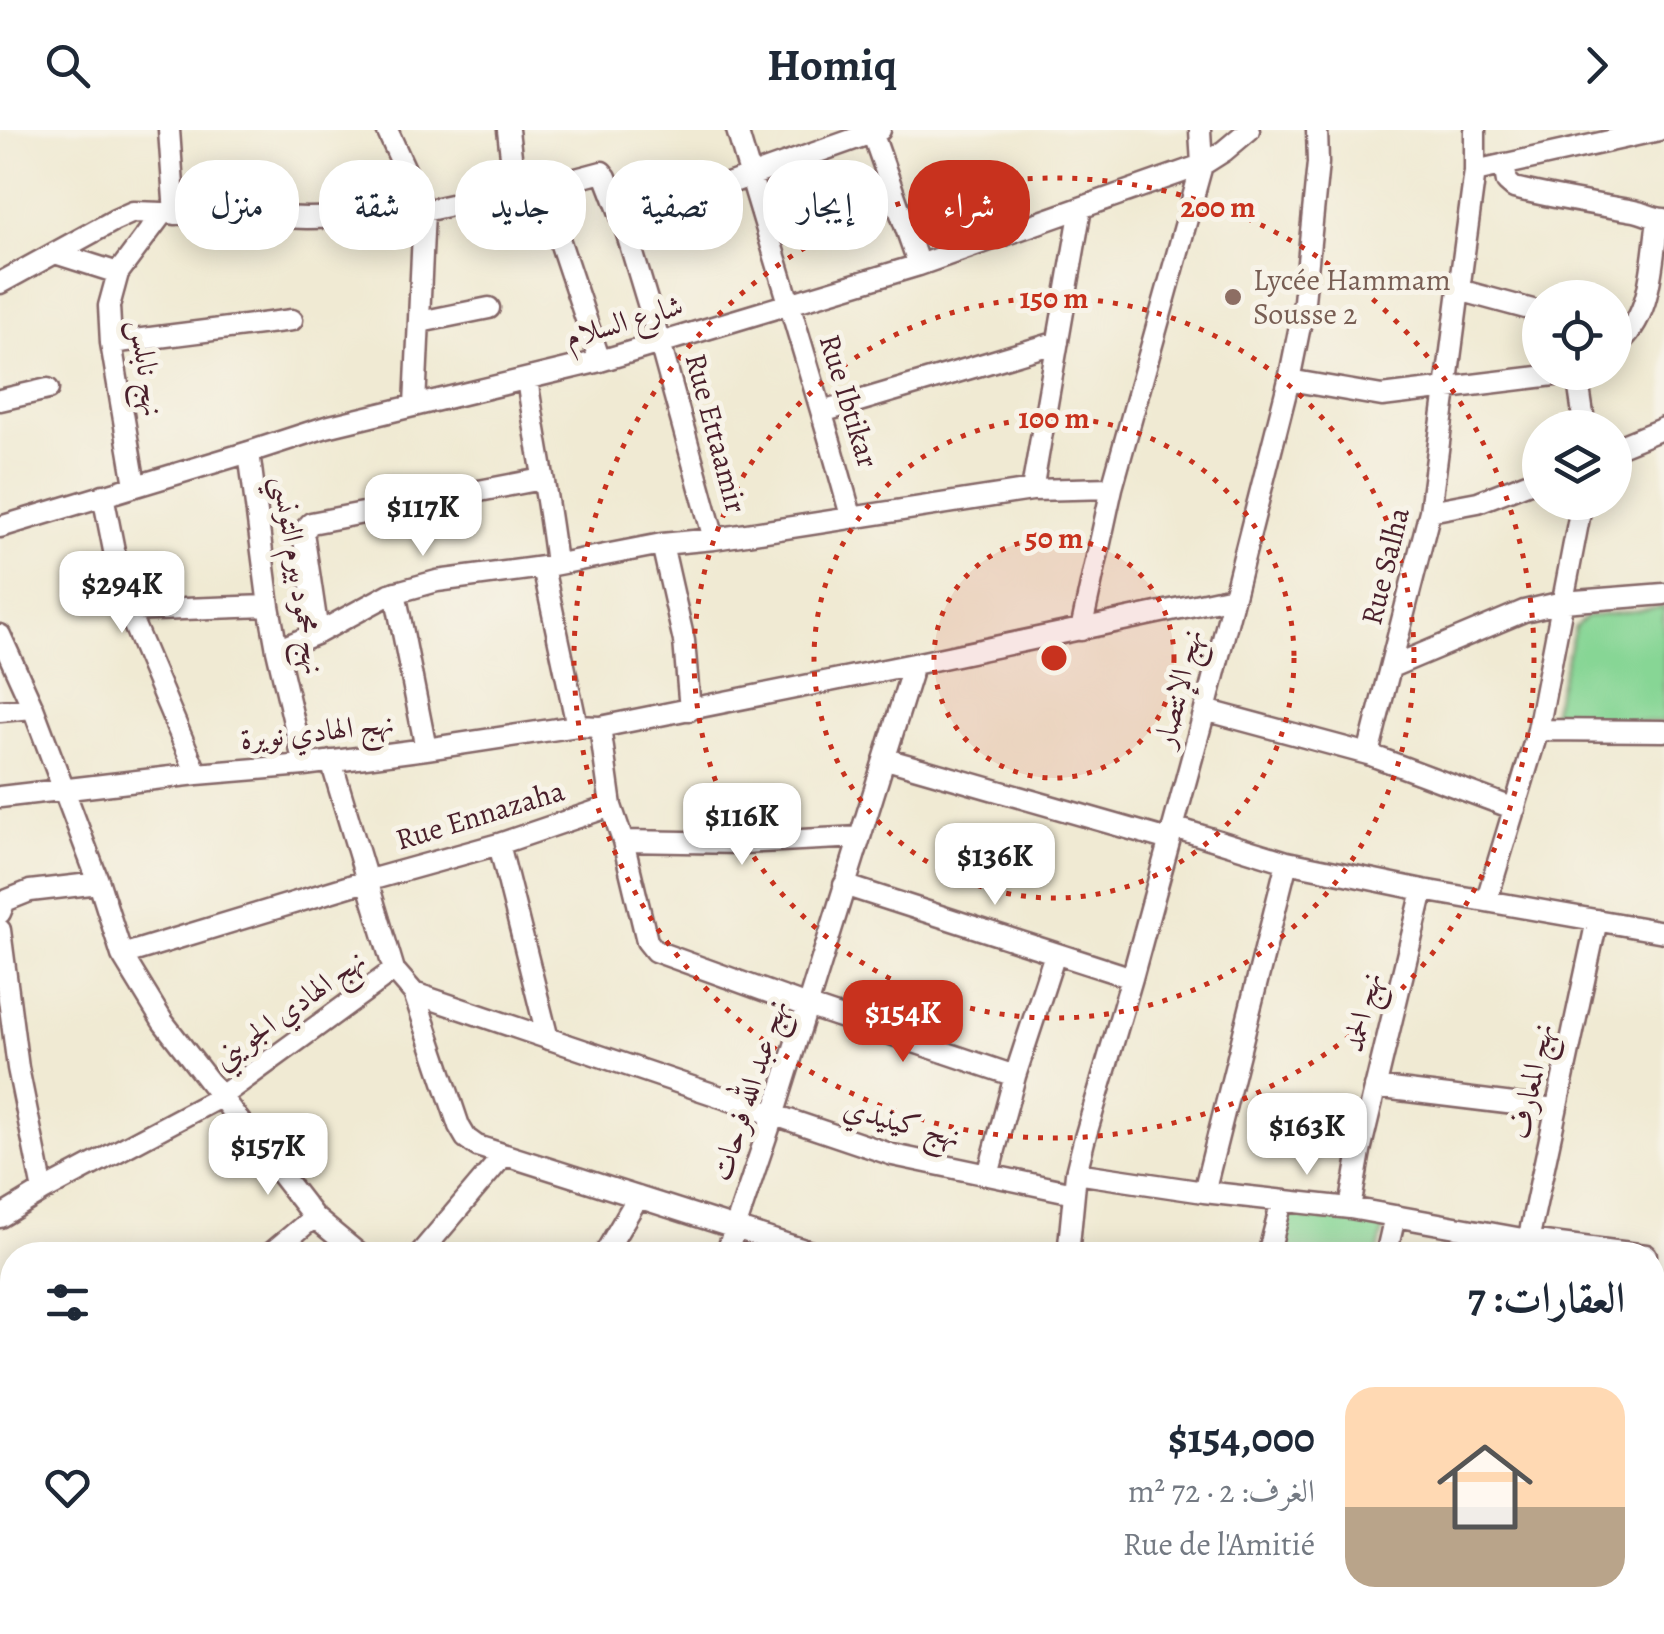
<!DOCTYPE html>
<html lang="ar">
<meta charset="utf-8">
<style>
:root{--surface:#fff;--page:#f6f6f7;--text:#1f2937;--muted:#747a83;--line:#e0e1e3;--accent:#c8321e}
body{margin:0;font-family:Alegreya,Amiri,serif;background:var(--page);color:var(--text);direction:rtl;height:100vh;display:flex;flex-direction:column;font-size:38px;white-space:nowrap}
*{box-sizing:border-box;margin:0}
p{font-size:32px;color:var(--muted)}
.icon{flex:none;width:55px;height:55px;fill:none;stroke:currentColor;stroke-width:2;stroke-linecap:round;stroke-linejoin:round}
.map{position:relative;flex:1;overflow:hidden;direction:ltr}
.panel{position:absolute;left:0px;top:1112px;width:1665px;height:392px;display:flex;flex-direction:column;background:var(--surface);border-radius:40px 40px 0 0;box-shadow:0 5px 25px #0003;direction:rtl}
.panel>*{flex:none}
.guide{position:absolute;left:30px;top:30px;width:1000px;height:90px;direction:rtl;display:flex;gap:20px}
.fabs{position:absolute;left:1522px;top:150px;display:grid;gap:20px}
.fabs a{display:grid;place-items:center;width:110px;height:110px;border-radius:50%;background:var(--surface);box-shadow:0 5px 25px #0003;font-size:50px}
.price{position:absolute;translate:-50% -85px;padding:0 22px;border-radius:20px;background:#fff;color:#222;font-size:32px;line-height:65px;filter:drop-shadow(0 2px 5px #0008)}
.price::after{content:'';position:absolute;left:50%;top:60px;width:30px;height:22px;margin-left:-15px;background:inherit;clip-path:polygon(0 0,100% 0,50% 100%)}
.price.active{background:var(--accent);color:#fff}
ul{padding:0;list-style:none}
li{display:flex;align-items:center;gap:30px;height:250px;padding:0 40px}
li+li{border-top:2px solid var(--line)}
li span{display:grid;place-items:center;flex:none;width:280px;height:200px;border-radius:30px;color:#555}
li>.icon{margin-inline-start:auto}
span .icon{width:120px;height:120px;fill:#fffc;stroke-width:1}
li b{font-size:42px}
h2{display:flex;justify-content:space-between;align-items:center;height:120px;padding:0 40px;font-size:42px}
.pill{padding:0 35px;border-radius:40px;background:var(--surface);box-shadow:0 5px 25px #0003;font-size:35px;line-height:90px}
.pill.active{background:var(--accent);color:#fff}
header{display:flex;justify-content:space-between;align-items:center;height:130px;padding:0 40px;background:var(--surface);font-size:45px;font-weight:600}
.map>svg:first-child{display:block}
.green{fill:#87d695;stroke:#687a60;stroke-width:2.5}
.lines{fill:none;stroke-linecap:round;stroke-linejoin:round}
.minor-casing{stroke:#846666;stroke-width:25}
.trunk-casing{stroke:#846666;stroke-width:38}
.minor{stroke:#fff;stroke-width:20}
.trunk{stroke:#e9c769;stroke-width:32}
.ring{fill:none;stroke:#c8321e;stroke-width:5;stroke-dasharray:5 10}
.education-dot{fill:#8d6e63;stroke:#f7f3e8;stroke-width:4}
.labels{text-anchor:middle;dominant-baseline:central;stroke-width:10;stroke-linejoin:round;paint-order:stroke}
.education-label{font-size:30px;fill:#785e54;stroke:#f7f3e8;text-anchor:start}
.street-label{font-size:30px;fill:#4a1f2b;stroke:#f7f3e8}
.centre{fill:#c8321e;stroke:#f7f3e8;stroke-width:5}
.ring-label{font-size:30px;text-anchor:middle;font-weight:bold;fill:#c8321e;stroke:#f7f3e8;stroke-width:10;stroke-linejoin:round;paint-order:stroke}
</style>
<header><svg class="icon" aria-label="forward" viewBox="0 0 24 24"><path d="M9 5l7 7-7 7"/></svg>Homiq<svg class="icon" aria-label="search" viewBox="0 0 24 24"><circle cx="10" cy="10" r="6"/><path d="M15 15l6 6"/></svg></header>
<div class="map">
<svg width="1664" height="1504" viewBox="0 0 1664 1504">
<rect width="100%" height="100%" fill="#f7f3e8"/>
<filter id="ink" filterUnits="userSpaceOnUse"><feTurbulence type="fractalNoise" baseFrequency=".01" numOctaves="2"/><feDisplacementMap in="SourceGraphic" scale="20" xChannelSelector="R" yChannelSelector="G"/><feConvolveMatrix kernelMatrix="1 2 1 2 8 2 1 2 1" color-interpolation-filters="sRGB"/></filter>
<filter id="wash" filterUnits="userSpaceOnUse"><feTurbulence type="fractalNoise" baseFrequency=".0048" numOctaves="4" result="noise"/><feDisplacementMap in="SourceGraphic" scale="40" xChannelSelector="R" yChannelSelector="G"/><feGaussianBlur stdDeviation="2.25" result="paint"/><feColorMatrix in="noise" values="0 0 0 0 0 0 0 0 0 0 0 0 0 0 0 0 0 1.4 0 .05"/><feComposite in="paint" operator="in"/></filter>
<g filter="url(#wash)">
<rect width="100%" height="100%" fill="#f0ead3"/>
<path class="green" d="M1664 477V592H1557L1552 583 1575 497 1586 487Z
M1280 1078 1385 1093 1377 1125H1274Z"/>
</g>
<g filter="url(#ink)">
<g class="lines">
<defs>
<path id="minor" d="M169 0 175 84
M387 0 424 81 415 275
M508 0 515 61
M737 0C775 129 816 257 851 386
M872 2 919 135
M1504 34 1507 52 1514 58C1554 68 1593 74 1634 81 1645 83 1654 89 1664 89
M1475 41 1659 0
M542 58 600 231
M623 91 880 0
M55 123 118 143
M0 153 115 90 133 82 307 88 370 87 424 81 515 61 542 58 602 42 606 47 623 91 660 213 714 409
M1459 160 1475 41V0
M420 192 489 178
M111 213 292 190
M1615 216C1653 187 1651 134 1658 91
M1577 244 1585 298
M527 249C536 311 549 372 556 434
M1289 250 1382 266 1579 242
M0 270 48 259
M822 282 1058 212
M1615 318 1664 298
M249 322 269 476 277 520 304 635
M135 355 111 213 109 176 118 143 162 84
M1032 360 1081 78
M103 365 125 476 128 481 269 476
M1430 381 1478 372 1540 348
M0 397 249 322 326 297 600 231 919 135 1202 35 1224 21 1249 0
M662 414 684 511 690 580
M543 437 577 596
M395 462 426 619
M128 481 197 644
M1081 500 1112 358 1202 35 1200 0
M318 503 303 402 311 393 542 349
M0 505 33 578 99 753 122 825 163 892 314 1087 360 1125
M277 520 318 503 390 464 437 451 543 437 662 414 714 409 1032 360 1112 358
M1391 537 1524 481 1563 472 1664 464
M1205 580 1368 624 1515 679
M0 581 33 578
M600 597 914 534
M1538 600 1664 601
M1368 624 1430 381 1459 160 1540 182
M886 629 1169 710
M331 631 394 840 414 863 893 1025 1074 1063
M0 667 197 644 304 635 426 619 577 596 600 597 611 676 623 711 647 811 655 821 807 876 1015 946
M1173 697 1287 732 1423 760 1664 802
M623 711 743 713 860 707
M499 714 548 909
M844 755 1132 848
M1487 769 1538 600 1582 372
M0 783 5 771 30 761 99 753
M0 800 18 938 43 1061
M122 825 366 751 499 714 611 676
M414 863 459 996 466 1008 477 1016 820 1125
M1375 957 1555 979
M1076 1043 1204 1062 1350 1078 1528 1110 1646 1125
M988 1045 1015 946 1055 824
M1204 1062 1287 732
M1350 1078 1360 1021 1423 760
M0 1087 43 1061 220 967 394 840
M269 1125 314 1087
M419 1125 503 1026
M604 1125 638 1067
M726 1125 773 986 914 534 1233 467
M1068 1125 1076 1043 1084 1011 1132 848 1205 580 1289 250 1303 181 1318 33 1317 0
M1268 1125 1282 1071
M1386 1125 1395 1086
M1525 1125 1597 790
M1652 1273 1664 1216
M1652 1396 1664 1397
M679 1492 698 1504
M932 1492 968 1504
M1464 1492 1498 1504
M997 1504 1000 1492
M1230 1504 1235 1492"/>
<path id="trunk" d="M0 1194 12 1202
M0 1254 12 1262
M385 1492 404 1504
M505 1492 524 1504"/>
</defs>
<use href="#minor" class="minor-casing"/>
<use href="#trunk" class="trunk-casing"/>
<use href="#minor" class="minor"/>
<use href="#trunk" class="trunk"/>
</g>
</g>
<circle cx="1054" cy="528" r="120" fill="#c8321e" fill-opacity=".12"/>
<g class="ring">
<circle cx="1054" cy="528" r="120"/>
<circle cx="1054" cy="528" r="240"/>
<circle cx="1054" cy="528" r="360"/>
<circle cx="1054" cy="528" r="480"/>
</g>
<circle class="education-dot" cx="1233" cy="167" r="10"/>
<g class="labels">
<g class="education-label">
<text x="1253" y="150">Lycée Hammam<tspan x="1253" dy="34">Sousse 2</tspan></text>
</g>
<g class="street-label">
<text transform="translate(624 191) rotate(-16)">شارع السلام</text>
<text transform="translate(147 238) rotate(82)">نهج نابلس</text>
<text transform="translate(849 271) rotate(73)">Rue Ibtikar</text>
<text transform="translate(716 303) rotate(75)">Rue Ettaamir</text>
<text transform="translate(1385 436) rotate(-76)">Rue Salha</text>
<text transform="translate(299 445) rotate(81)">نهج محمود بيرم التونسي</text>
<text transform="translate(1178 558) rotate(-76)">نهج الإنتصار</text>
<text transform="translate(317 601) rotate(-6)">نهج الهادي نويرة</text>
<text transform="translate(480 685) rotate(-17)">Rue Ennazaha</text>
<text transform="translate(289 879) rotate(-36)">نهج الهادي الجويني</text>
<text transform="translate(1362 882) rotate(-76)">نهج الحمد</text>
<text transform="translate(1531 951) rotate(-78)">نهج المعارف</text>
<text transform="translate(749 960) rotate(-72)">نهج عبد الله فرحات</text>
<text transform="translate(902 992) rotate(15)">نهج كينيدي</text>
</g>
</g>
<circle cx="1054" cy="528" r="15" class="centre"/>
<g class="ring-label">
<text x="1218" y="87">200 m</text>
<text x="1054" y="178">150 m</text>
<text x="1054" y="298">100 m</text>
<text x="1054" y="418">50 m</text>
</g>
</svg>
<div class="fabs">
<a><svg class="icon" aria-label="locate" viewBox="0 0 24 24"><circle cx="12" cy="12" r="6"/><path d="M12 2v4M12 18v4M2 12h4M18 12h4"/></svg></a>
<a><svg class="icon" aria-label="layers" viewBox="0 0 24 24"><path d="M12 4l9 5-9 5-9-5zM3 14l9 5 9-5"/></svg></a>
</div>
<b class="price" style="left:423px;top:429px">$117K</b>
<b class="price" style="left:122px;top:506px">$294K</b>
<b class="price" style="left:742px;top:738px">$116K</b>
<b class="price" style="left:995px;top:778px">$136K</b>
<b class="price active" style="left:903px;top:935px">$154K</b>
<b class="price" style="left:1307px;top:1048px">$163K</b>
<b class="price" style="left:268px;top:1068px">$157K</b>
<div class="guide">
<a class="pill active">شراء</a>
<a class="pill">إيجار</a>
<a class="pill">تصفية</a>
<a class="pill">جديد</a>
<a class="pill">شقة</a>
<a class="pill">منزل</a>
</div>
<section class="panel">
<h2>العقارات: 7<svg class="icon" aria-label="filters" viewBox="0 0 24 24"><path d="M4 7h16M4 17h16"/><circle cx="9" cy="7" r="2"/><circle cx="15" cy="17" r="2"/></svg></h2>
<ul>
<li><span style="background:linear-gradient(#ffd9b3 60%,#b9a48a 0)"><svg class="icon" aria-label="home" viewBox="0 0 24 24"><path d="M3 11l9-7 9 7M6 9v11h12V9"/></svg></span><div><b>$154,000</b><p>الغرف: 2 · 72 m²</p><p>Rue de l'Amitié</p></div><svg class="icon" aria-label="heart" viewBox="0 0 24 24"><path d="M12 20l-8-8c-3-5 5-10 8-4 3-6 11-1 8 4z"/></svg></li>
</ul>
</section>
</div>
